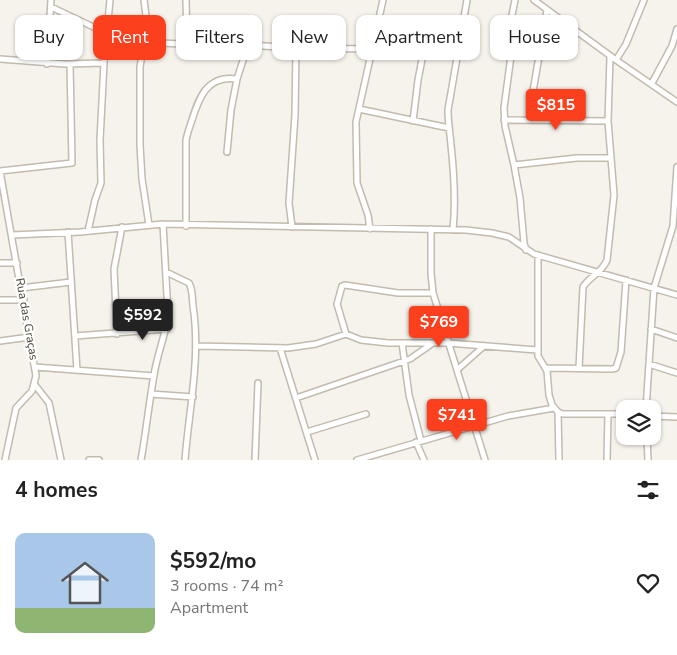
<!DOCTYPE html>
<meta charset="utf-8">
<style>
:root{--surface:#fff;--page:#f2f2f2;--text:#222;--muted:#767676;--line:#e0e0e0;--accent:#fc3f1d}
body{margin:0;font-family:"Nunito Sans",sans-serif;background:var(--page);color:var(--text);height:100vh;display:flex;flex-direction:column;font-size:19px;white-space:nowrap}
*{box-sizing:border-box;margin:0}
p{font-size:16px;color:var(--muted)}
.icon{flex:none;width:28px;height:28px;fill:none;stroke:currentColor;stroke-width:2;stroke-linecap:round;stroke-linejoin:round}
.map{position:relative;height:460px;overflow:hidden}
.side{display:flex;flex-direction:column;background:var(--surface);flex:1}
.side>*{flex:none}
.top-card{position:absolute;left:15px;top:15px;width:648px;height:45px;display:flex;gap:10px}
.controls{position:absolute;left:616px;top:400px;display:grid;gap:10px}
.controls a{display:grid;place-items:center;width:45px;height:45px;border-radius:10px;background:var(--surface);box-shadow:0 1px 4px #0004;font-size:25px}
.price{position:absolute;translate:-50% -42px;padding:0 11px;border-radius:5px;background:var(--accent);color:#fff;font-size:16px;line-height:32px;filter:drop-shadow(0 1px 2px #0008)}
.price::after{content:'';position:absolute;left:50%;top:30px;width:15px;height:11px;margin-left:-8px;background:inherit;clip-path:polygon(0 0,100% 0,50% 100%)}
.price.active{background:#222;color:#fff}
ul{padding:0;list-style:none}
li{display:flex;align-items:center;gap:15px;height:125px;padding:0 15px}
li+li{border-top:1px solid var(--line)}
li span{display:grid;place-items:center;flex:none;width:140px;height:100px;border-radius:10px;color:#555}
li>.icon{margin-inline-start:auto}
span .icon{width:60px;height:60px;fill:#fffc;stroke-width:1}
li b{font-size:21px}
h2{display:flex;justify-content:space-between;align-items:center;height:60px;padding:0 15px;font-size:21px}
.pill{padding:0 18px;border-radius:10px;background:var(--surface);box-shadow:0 1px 4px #0004;font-size:18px;line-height:45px}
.pill.active{background:var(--accent);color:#fff}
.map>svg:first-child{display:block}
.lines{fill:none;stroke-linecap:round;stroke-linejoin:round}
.street-casing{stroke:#c2bbae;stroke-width:8}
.street{stroke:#fff;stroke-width:5}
.labels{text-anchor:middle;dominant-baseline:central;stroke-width:4.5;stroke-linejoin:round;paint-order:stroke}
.street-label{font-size:12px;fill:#4b4439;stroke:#fff}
</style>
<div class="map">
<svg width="677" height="460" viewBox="0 0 677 460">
<rect width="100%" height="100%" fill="#f6f3ec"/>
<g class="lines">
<defs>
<path id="street" d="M144 0 147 24 140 67V145L142 179 149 225
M186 0 187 45
M515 0 510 25 511 56 504 108 505 126 514 165 520 198 524 243 526 250
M534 0 616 60 677 102
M51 7 106 33
M145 42 215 46 248 45 296 48 371 49
M0 59 65 64 104 63
M616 60 626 44 644 0
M47 64 51 0
M652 83 672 46 677 29
M359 109 449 128
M504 120 608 121
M531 120 532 97 547 10
M413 121 418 80 429 23
M227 152 231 110 237 79 248 45
M514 165 577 158H611
M0 171 36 376 32 391 16 408 5 460
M0 171 72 163 70 64
M186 226V140L188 132C197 106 202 74 237 79
M292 227 289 203 295 115 296 48
M370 229 368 215 357 183 356 122 383 0
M431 229V273L433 293 485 460
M453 230C456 201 454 173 451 145 450 133 448 122 448 110L467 0
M88 231 95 200 101 183 100 140 104 63 110 0
M68 232 77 370
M12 235 80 232 163 224 466 230 492 233 509 237 534 254 677 295
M538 255V356L547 371 549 395 552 405 558 412 563 414H625
M0 263H17
M166 272 189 283C193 290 192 298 193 306 201 357 189 409 185 460
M21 288 71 282
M0 300H24
M651 329 677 338
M117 334 114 269 122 227
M346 334 337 304 342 286 345 285 398 293H433
M75 336 167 329
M0 341 30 337
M402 343 409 395 421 441
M196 346 288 348 316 344 346 334 361 340 388 343H448L537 350
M280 348 315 460
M649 364 677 373
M35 367 154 376
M546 368 612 369 616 368 621 352 626 280
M579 368 583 287C590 276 602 273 607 260L614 195 608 121 610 57
M458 369 484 346
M35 385 49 403 61 460
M151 394 193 397
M296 398 410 359 433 343
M646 409 654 288 673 226 677 167
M558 412 559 460
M652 416 677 417
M307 432 366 414
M647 436 648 460
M416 442 424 460
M89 460H99
M141 460C146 432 149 403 154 375 157 354 166 335 168 314L163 224
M255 460 258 383
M357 460 508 416 554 408
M607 460 608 414"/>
</defs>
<use href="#street" class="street-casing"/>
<use href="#street" class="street"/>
</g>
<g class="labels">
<g class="street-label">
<text transform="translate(27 319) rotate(80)">Rua das Graças</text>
</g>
</g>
</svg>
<div class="controls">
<a><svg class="icon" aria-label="layers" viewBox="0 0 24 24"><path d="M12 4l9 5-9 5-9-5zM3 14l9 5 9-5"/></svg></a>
</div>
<b class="price" style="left:556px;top:131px">$815</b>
<b class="price active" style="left:143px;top:341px">$592</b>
<b class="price" style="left:439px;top:348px">$769</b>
<b class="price" style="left:457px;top:441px">$741</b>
<div class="top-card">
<a class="pill">Buy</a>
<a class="pill active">Rent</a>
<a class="pill">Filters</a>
<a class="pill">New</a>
<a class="pill">Apartment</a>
<a class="pill">House</a>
</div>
</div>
<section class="side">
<h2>4 homes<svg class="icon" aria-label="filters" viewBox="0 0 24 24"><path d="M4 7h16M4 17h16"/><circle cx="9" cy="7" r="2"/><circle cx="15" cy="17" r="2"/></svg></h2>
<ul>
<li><span style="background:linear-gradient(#a9c7e8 75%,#8fb573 0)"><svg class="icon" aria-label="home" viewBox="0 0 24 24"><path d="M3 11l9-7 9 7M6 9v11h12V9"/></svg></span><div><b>$592/mo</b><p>3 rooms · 74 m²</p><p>Apartment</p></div><svg class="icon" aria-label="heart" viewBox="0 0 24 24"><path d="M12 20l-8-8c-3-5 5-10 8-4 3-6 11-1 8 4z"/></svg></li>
</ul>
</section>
